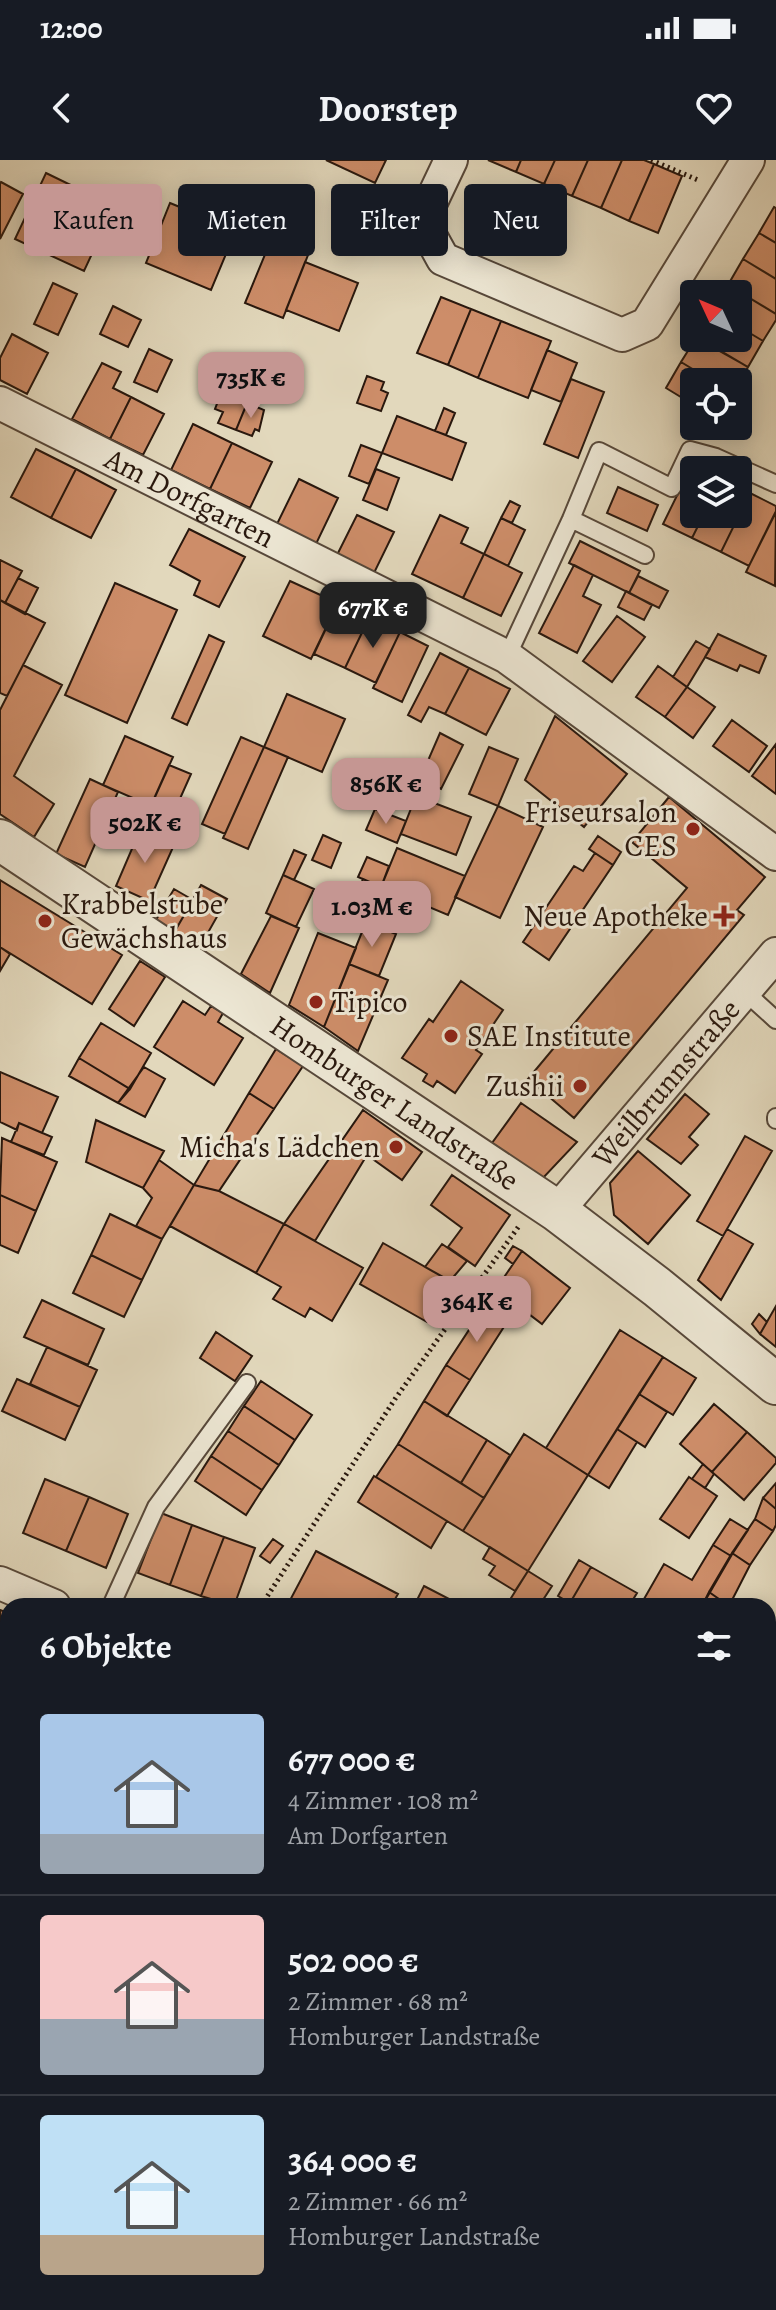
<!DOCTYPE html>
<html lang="de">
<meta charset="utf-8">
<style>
:root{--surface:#171b24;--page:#242831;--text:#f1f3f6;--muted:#9ea1a6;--line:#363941;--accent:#c59692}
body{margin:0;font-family:Alegreya,serif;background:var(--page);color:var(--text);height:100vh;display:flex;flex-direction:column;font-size:30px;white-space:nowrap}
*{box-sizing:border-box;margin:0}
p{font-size:26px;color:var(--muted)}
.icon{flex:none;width:44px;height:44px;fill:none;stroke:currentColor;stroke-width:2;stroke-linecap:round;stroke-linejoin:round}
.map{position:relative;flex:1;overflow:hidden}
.sheet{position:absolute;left:0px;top:1438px;width:776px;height:712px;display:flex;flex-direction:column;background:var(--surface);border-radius:24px 24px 0 0;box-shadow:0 4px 20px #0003}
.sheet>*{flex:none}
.top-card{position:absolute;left:24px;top:24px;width:728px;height:72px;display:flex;gap:16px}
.needle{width:52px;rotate:314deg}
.controls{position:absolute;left:680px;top:120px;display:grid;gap:16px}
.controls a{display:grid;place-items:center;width:72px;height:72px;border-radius:8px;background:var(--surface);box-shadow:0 4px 20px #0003;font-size:40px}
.price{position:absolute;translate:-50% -68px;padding:0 18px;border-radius:16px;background:var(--accent);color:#111;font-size:26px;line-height:52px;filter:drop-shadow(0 2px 4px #0008)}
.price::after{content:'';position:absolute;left:50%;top:48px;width:24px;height:18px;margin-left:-12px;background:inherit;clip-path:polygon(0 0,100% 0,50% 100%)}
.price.on{background:#222;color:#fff}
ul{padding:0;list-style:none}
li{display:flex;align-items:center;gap:24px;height:200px;padding:0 40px}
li+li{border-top:2px solid var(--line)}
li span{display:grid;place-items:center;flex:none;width:224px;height:160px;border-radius:8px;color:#555}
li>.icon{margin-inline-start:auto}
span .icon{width:96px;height:96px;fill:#fffc;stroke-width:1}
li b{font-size:34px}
h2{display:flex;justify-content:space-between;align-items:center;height:96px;padding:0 40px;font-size:34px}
.tag{padding:0 28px;border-radius:8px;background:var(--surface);box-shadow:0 4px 20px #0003;font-size:28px;line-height:72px}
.tag.on{background:var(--accent);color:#111}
.status{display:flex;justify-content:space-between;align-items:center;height:56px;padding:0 40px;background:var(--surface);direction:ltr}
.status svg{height:22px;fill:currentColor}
header{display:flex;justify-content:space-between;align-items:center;height:104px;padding:0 40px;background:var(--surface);font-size:36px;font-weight:700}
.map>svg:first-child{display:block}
.building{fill:#cd8d69;stroke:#29180e;stroke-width:2}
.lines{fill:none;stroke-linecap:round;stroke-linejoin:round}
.service-casing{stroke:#57483a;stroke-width:20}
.minor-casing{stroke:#57483a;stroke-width:36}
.tertiary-casing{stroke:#57483a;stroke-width:44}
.path{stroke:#29180e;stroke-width:5;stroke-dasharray:2 4;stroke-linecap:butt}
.service{stroke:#ece6d3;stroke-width:16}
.minor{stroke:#ece6d3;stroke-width:32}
.tertiary{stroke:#ece6d3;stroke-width:40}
.poi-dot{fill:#8f2418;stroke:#ece6d3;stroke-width:3}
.labels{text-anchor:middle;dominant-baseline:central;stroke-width:6;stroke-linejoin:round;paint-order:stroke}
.street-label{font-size:30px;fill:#29180e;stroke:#ece6d3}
.poi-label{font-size:30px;fill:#29180e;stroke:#ece6d3;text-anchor:end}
</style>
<div class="status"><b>12:00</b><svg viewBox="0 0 49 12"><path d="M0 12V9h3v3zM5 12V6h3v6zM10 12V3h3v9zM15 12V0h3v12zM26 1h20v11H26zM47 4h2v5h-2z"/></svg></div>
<header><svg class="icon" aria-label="back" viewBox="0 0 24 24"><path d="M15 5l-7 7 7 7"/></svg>Doorstep<svg class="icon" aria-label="heart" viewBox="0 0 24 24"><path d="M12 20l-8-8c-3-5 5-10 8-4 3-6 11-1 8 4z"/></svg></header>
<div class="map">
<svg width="776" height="2150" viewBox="0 0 776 2150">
<rect width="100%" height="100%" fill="#e2d8bc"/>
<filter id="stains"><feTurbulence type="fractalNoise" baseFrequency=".0025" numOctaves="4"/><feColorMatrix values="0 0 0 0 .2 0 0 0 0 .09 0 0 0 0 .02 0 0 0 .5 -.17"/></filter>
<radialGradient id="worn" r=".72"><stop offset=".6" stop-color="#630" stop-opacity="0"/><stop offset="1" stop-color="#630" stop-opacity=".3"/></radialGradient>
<path class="building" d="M326 0H386L375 23Z
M488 0H521L516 12Z
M521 0H555L544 24 516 12Z
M555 0H588L572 36 544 24Z
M588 0H622L601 48 572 36Z
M622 0H644L654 4 629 61 601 48Z
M654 4 682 16 658 73 629 61Z
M46 13 81 30 69 55 103 70 84 111 15 79Z
M1 22 23 34 0 79V24Z
M81 30 114 46 103 70 69 55Z
M170 43 236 70 211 130 146 103Z
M774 47 776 48V83L759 73Z
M759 73 776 83V119L743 99Z
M271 80 308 95 283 158 245 143Z
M743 99 776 119V154L728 125Z
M305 102 358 123 339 171 286 150Z
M53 123 77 134 58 175 34 164Z
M728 125 776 154V160L763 181 738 166V134H722Z
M441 137 471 149 448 205 417 193Z
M113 146 141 160 128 187 100 174Z
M471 149 501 161 478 218 448 205Z
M501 161 551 181 528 238 478 218Z
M738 166 763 181 748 207 699 178H738Z
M12 174 48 193 27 234 0 220V198Z
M696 178 748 207 738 224 714 222 681 202Z
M149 189 172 200 157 232 134 222Z
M547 190 577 203 561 242 531 230Z
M236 196 261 206 253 229 227 218Z
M681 202 714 222H694V245L666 228Z
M102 203 121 212 113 228 131 237 110 279 72 259Z
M367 216 384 222 381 230 388 233 381 251 357 243Z
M227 218 253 229 236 270 218 263 223 252 215 249Z
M571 219 604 232 578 298 544 284Z
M131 237 164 254 143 295 110 279Z
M247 243 264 250 259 271 255 269 252 276 236 270Z
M444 248 455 253 446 275 435 271Z
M397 256 466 283 452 320 382 293Z
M193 264 232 283 210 329 171 310Z
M232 283 272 302 250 348 210 329Z
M361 285 382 293 369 324 349 316Z
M36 289 76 309 51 358 11 337Z
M692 305 702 310H694V354H704L692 378 663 364Z
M76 309 116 330 91 378 51 358Z
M376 309 399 318 387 350 363 340Z
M299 319 338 338 316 384 277 364Z
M618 327 658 345 647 371 607 353Z
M738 327 750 333 721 392 692 378 704 354H738Z
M750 333 776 346V352L749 406 721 392Z
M510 341 520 346 512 363 501 358Z
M775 353 776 354 775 426 746 412Z
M357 355 394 372 374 413 337 395Z
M440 355 468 368 461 383 484 394 463 438 412 414Z
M501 358 525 370 508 406 484 394Z
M189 369 245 397 219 447 194 435 200 421 170 405Z
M580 381 640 411 629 433 569 403Z
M484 394 522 413 501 456 463 438Z
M0 400 22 411 5 443 0 440Z
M574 405 593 415 583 436 601 445 577 493 539 473Z
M638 416 668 431 659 448 629 433Z
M18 418 38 428 25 454 5 443Z
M290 421 338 443 311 499 263 476Z
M115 423 177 450 127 563 65 535Z
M626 431 652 445 644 460 618 447Z
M0 440 45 463 7 536 0 533Z
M338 443 369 458 345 508 314 494Z
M617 456 645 477 612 522 583 501Z
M369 458 400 472 376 523 345 508Z
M400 472 428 486 402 542 373 528Z
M718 474 766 496 759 513 740 505 737 511 705 497Z
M209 475 224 482 187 565 172 558Z
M696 481 710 489 687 527 673 517Z
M440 493 469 508 445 554 429 547 421 562 408 555Z
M23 505 62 525 14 616 54 644 34 677 0 654V550Z
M658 506 687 527 665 557 636 537Z
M469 508 510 529 486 575 445 554Z
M687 527 715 547 693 578 665 557Z
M287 534 345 559 322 612 264 587Z
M555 556 627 614 584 667 525 620Z
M732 560 767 586 749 612 713 586Z
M440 573 463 585 441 629 420 619Z
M125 576 173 597 151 646 103 625Z
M241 577 264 587 225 674 202 664Z
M776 584V634L752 616Z
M264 587 288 597 248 689 223 678Z
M489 587 518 599 498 646 469 634Z
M169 605 191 614 162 679 140 670Z
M90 619 118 632 85 707 56 694Z
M416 636 471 657 456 695 401 674Z
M669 637 765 717 737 750 744 755 574 958 528 919 687 728 632 682Z
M498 646 543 667 500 758 455 737Z
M375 649 406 661 397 683 366 670Z
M140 670 174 685 149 741 116 726Z
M323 675 341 683 331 708 312 700Z
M598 676 621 692 613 705 589 689Z
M397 688 465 716 448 755 381 727Z
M294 690 306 695 294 720 283 715Z
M595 693 613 705 549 800 523 782 574 706 583 711Z
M367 697 389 706 381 727 358 717Z
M283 715 314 729 296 767 266 753Z
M363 719 381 727 366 762 348 755Z
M0 720 122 795 92 844 0 787Z
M201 725 227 739 201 785 175 771Z
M381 727 401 735 387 770 366 762Z
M174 729 193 740 175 771 156 760Z
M271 756 299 768 270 833 241 814Z
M366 762 396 774 379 816 349 804Z
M318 773 356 788 324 867 289 845Z
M0 787 10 794 0 811Z
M140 801 165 817 134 866 109 849Z
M349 804 388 820 358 891 324 867Z
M461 821 503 850 476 890 482 894 455 933 437 921 433 927 423 921 427 914 402 898 429 859 433 862Z
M183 841 205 855 211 846 223 853 218 862 243 878 214 925 154 887Z
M101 863 151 893 130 929 79 898Z
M276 889 303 906 274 949 249 933Z
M79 898 130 929 118 943 69 916Z
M144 907 165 919 145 957 118 943Z
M0 912 58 937 42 973 19 963 17 970 0 962Z
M249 933 274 949 219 1031 194 1025Z
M685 934 709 954 689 977 698 985 681 1004 647 979Z
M521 943 577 982 543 1018 492 983Z
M363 950 422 992 402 1020 367 995 315 1081 284 1064Z
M96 960 164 991 143 1028 86 1002Z
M19 963 52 977 44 995 11 982Z
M745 976 772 991 723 1076 697 1061Z
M2 978 57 1002 36 1051 0 1035Z
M638 991 690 1035 648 1084 614 1055 610 1023Z
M159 1000 194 1025 162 1079 136 1066 152 1038 143 1028Z
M452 1015 510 1055 475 1106 448 1087 462 1068 431 1045Z
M194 1025 219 1031 284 1064 256 1113 170 1066Z
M0 1035 36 1051 18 1093 0 1085Z
M110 1054 162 1079 142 1120 91 1095Z
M284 1064 363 1108 332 1161 310 1148 305 1157 273 1139 281 1127 256 1113Z
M727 1069 753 1084 721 1140 698 1120Z
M383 1083 450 1121 427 1162 360 1124Z
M442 1084 467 1101 450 1121 425 1107Z
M513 1086 522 1091 513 1104 505 1098Z
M522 1091 570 1128 542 1164 496 1129Z
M91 1095 142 1120 124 1157 73 1133Z
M496 1129 519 1148 507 1162 484 1147Z
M42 1140 104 1169 88 1205 24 1177Z
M776 1146V1187L760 1174Z
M484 1147 507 1162 470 1220 446 1205Z
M759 1154 767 1162 760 1174 752 1164Z
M620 1170 663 1197 588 1315 546 1288Z
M216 1172 252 1196 235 1221 200 1198Z
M47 1187 97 1210 80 1247 30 1224Z
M663 1197 696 1218 673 1255 639 1234Z
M446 1205 470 1220 447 1256 424 1241Z
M17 1219 80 1247 65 1280 2 1251Z
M261 1221 312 1255 295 1280 244 1246Z
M639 1234 667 1252 645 1287 617 1269Z
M424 1241 487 1280 461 1323 398 1284Z
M714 1244 747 1272 712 1312 680 1284Z
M244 1246 295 1280 279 1305 228 1271Z
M617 1269 637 1282 609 1328 588 1315Z
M228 1271 279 1305 262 1330 211 1296Z
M747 1272 776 1298V1303L744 1340 712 1312Z
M524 1274 588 1315 528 1411 463 1371Z
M487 1280 510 1295 484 1338 461 1323Z
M398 1284 484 1338 463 1371 376 1317Z
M211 1296 262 1330 246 1355 195 1321Z
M703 1304 714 1314 705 1328 692 1319Z
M374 1316 447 1361 431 1388 358 1342Z
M689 1317 717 1336 689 1378 660 1359Z
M45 1319 89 1337 66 1391 23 1373Z
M776 1323V1349L763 1338Z
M89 1337 128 1354 106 1408 66 1391Z
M763 1338 776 1349V1365L773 1371 755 1359Z
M161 1353 192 1365 170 1425 138 1413Z
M730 1359 748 1370 731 1396 713 1385Z
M755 1359 773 1371 750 1405 732 1393Z
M192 1365 224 1377 201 1436 170 1425Z
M224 1377 255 1388 234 1446 201 1436Z
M273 1379 283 1386 270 1403 260 1396Z
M713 1385 731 1396 702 1446H640L664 1404 692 1420Z
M490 1387 528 1411 515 1431 489 1415 495 1406 483 1399Z
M316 1391 398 1434 391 1446H287Z
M732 1393 750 1405 729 1446 709 1432Z
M579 1400 591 1407 570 1443 558 1436Z
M591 1407 637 1433 629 1446H575L570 1443Z
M528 1411 552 1426 539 1446H506Z
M424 1426 459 1444V1446H414Z
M709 1432 729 1446H702Z
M0 1450 8 1453 6 1505 0 1502Z
M769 1633 776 1637V1658L768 1654Z
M0 1771 8 1775V1831L0 1827Z
M768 1819 776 1823 775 1877 768 1874Z
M0 1827 8 1831V1871L2 1885Z
M768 1970 776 1974V1999L768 2015Z
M768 2135 776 2138V2150H760L763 2142H768Z
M158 2142H206L203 2150H155Z
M307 2142H358L355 2150H304Z
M461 2142H511L508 2150H458Z
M616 2142H668L665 2150H633Z"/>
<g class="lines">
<defs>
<path id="service" d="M571 359 645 395
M507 497 571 359 599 291 672 328 690 290 716 297 776 324
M744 831 776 860
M776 957V960
M111 1446 156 1347 247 1223"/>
<g id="minor">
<path d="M451 0 422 61 443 99 622 175 647 164 748 0"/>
<path id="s1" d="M0 243 507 497 776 694"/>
<path id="s2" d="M557 1051 776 794"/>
<path d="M0 1423 54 1446"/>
<path d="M768 1791 776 1796"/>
<path d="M0 2012 8 1996"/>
<path d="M16 2142 33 2150"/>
</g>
<g id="tertiary">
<path id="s3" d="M0 680 557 1051 657 1127 776 1224"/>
</g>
</defs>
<use href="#service" class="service-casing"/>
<use href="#minor" class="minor-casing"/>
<use href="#tertiary" class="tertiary-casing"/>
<path class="path" d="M651 0 698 20
M261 1446 395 1239 519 1066
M768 2113 776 2093
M140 2150 143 2142
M295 2150 298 2142
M449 2150 452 2142
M599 2150 602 2142
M753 2150 756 2142"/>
<use href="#service" class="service"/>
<use href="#minor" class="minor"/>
<use href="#tertiary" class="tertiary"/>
</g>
<g class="poi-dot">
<circle cx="693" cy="669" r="8"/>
<path d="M720 744h8v8h8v8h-8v8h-8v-8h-8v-8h8z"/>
<circle cx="45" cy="761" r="8"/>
<circle cx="316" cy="842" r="8"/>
<circle cx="451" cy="876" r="8"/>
<circle cx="580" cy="926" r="8"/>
<circle cx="396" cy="987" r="8"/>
</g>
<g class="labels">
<g class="street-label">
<text stroke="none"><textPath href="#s1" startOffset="212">Am Dorfgarten</textPath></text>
<text stroke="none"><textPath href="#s2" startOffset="168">Weilbrunnstraße</textPath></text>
<text stroke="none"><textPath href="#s3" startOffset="474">Homburger Landstraße</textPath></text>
</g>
<g class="poi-label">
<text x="677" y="652">Friseursalon<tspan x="677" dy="34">CES</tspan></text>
<text x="61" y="744" text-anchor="start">Krabbelstube<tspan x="61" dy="34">Gewächshaus</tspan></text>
<text x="708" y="756">Neue Apotheke</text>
<text x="332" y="842" text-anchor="start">Tipico</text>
<text x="467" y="876" text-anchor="start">SAE Institute</text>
<text x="564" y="926">Zushii</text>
<text x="380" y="987">Micha's Lädchen</text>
</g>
</g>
<rect width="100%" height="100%" filter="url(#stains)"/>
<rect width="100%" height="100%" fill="url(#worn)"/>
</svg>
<div class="controls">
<a><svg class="needle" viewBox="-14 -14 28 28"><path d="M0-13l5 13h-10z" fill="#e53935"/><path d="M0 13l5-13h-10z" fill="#9ea1a6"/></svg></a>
<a><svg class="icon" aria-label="locate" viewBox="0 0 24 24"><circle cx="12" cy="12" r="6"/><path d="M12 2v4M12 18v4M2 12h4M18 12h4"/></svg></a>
<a><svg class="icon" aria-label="layers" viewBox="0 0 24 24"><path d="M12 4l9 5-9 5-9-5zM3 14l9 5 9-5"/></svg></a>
</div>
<b class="price" style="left:251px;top:260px">735K €</b>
<b class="price on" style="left:373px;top:490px">677K €</b>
<b class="price" style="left:386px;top:666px">856K €</b>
<b class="price" style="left:145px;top:705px">502K €</b>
<b class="price" style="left:372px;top:789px">1.03M €</b>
<b class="price" style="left:477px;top:1184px">364K €</b>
<div class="top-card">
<a class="tag on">Kaufen</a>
<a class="tag">Mieten</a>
<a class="tag">Filter</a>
<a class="tag">Neu</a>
</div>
<section class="sheet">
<h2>6 Objekte<svg class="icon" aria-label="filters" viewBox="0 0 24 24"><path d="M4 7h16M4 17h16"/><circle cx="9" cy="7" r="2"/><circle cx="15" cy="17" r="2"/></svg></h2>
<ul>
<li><span style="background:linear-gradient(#a9c7e8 75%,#9aa5b1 0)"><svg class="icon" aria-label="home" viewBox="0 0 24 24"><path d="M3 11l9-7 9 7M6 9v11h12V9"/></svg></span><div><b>677 000 €</b><p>4 Zimmer · 108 m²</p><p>Am Dorfgarten</p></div></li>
<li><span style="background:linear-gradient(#f6c9c9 65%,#9aa5b1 0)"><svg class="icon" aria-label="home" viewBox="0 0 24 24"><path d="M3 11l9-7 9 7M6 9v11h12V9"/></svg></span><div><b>502 000 €</b><p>2 Zimmer · 68 m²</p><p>Homburger Landstraße</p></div></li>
<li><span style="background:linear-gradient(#bfe0f5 75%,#b9a48a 0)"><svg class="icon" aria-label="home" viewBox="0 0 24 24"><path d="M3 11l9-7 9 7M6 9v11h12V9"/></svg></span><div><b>364 000 €</b><p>2 Zimmer · 66 m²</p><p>Homburger Landstraße</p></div></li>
</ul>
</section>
</div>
